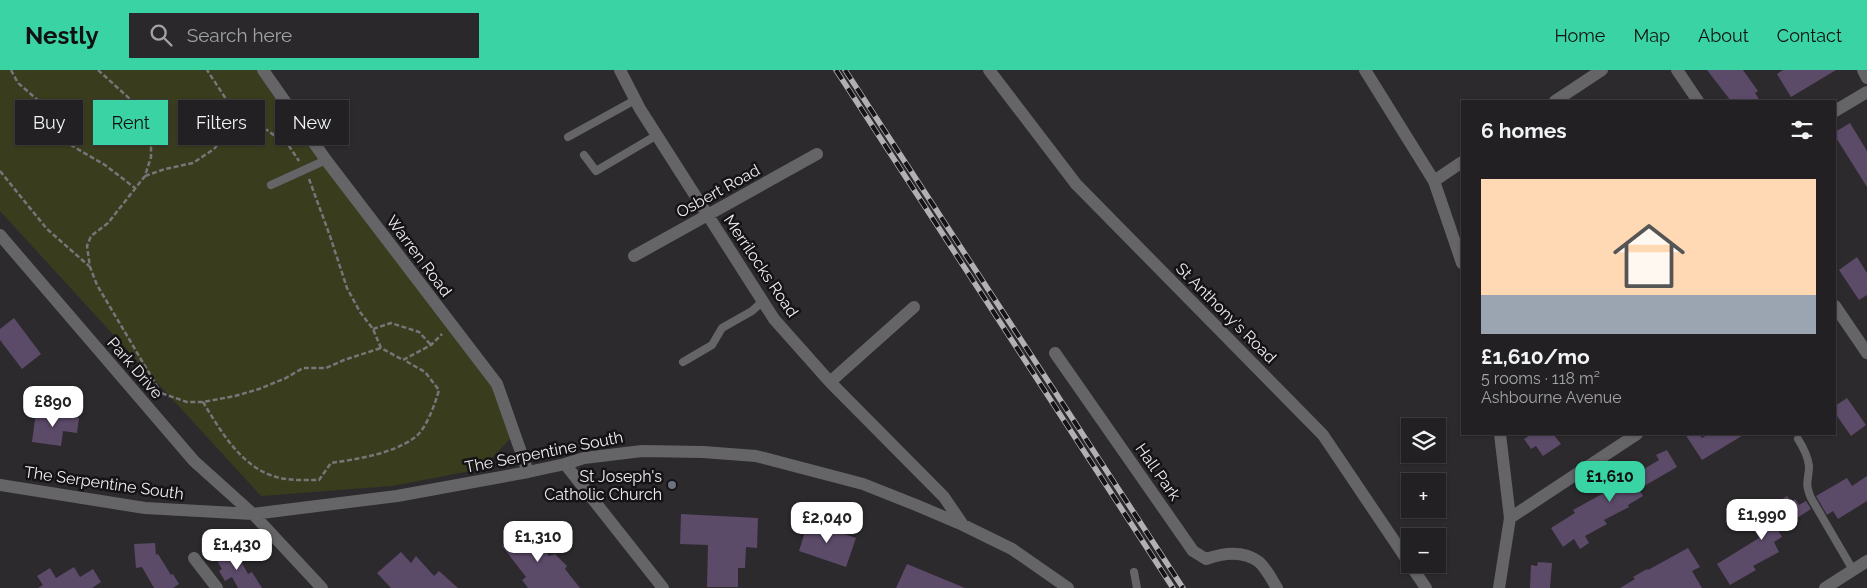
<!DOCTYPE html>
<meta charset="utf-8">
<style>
:root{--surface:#222022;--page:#2a282a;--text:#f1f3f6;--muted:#a2a3a5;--line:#3f3e40;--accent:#3ad4a4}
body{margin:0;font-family:Raleway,sans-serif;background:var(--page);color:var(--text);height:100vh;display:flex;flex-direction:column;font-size:19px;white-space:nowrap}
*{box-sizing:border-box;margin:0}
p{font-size:16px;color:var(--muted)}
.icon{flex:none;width:28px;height:28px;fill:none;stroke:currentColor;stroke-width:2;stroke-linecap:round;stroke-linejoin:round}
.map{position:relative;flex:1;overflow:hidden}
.sheet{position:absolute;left:1461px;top:30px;width:375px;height:335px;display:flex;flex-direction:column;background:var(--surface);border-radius:0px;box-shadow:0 1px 4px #0004,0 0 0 1px var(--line)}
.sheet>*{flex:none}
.hud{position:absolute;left:15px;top:30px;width:475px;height:45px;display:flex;gap:10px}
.controls{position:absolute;left:1401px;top:348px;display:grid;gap:10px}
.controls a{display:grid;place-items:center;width:45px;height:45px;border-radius:0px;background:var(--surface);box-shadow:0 1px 4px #0004,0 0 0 1px var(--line);font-size:25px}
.price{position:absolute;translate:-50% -42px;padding:0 11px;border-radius:10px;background:#fff;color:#222;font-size:16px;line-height:32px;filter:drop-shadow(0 1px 2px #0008)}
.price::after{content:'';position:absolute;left:50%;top:30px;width:15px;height:11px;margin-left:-8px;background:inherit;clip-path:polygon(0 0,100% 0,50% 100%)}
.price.on{background:var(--accent);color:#111}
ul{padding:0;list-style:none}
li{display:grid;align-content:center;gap:10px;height:265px;padding:0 20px}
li+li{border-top:1px solid var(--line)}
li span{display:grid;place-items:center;height:155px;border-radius:0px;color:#555}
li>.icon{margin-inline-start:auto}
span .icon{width:90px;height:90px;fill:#fffc;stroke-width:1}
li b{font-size:21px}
h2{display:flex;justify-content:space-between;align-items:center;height:60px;padding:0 20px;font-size:21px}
.tag{padding:0 18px;border-radius:0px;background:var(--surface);box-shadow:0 1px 4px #0004,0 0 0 1px var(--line);font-size:18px;line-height:45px}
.tag.on{background:var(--accent);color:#111}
header{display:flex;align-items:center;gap:30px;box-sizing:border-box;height:70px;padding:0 25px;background:var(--accent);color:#111}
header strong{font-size:24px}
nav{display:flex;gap:28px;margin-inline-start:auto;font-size:18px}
.search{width:350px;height:45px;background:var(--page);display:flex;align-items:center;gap:12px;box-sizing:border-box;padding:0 18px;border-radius:0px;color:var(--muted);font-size:19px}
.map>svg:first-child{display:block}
.green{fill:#3a3c1e}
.building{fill:#5c4a69}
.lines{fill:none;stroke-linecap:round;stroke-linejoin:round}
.path{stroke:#777578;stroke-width:2.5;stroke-dasharray:5 2.5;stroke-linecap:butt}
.service{stroke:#656568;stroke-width:8}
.minor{stroke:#656568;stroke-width:12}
.rail-casing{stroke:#b3b0b4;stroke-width:5.5}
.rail{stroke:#151315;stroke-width:4;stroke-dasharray:11;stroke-linecap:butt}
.worship-dot{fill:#6b7280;stroke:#151315;stroke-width:2}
.labels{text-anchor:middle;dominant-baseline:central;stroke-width:5;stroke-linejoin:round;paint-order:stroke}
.street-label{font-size:16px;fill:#eeecef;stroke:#151315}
.poi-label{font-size:16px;fill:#eeecef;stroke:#151315;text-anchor:end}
</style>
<header>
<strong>Nestly</strong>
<div class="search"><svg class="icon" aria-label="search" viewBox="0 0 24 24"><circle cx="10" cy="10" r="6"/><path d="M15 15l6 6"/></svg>Search here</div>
<nav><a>Home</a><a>Map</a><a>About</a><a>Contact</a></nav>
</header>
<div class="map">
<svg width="1867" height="518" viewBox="0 0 1867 518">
<rect width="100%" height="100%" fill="#2d2a2e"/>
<path class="green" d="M0 0H267L497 314 514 365 481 399 392 416 261 426 0 141Z"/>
<path class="building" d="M1707 0H1743L1758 21 1755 23 1760 31H1731Z
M1783 0H1836L1791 27 1777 4Z
M1850 53 1867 81V117L1835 66V62Z
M1857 187 1867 203V225L1859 230 1839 200Z
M14 248 41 284 22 299 0 270V259Z
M1847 328 1866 355 1851 366 1835 343V336Z
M36 341 79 348 77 363 63 361 61 376 32 372Z
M1528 364H1553L1561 374 1543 386 1536 376 1531 379 1524 369 1529 366Z
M1685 364H1699L1702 368 1709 364H1745L1702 390Z
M1667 380 1677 397 1639 419 1643 426 1628 435 1629 437 1604 450 1607 454 1585 466 1589 473 1580 479 1574 469 1563 477 1551 458 1575 443 1573 440 1622 413 1620 409 1630 404 1632 406 1659 390 1656 385Z
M1867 406V431L1838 449 1833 441 1827 445 1816 426 1847 408 1852 416Z
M1787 426 1791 432 1795 429 1799 435 1806 431 1811 439 1778 460 1782 467 1774 472 1779 482 1753 496 1756 500 1730 515 1717 494 1759 468 1754 460 1763 455 1760 450 1775 442 1771 436Z
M681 444 758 448 757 478 746 477 745 498H738V517H707L708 475 680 474Z
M808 452 856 468 846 497 799 481Z
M525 457 549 486 555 484 567 496 565 499 580 518H528L522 510 526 507 502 476Z
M155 473 156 485 158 484 171 505 173 504 179 514 173 518H154L142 497 136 498 134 474Z
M1688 478 1700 497 1692 501 1702 518H1620L1635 509 1633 507 1647 499 1648 500Z
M234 479 248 504 252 502 262 518H238L232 507 225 511 219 501 222 499 216 489Z
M401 482 411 493 416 486 434 506 439 501 458 518H391L377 503Z
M1538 492 1552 493 1550 518H1530L1531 495 1537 496Z
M907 494 965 518H896Z
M74 497 80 507 93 499 101 512 92 518H38L43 515 37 506 50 498 56 508Z"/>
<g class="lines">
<path class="path" d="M11 0 18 13 54 44 61 62 69 74 105 95 135 118
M98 0 141 39 151 64V87L145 106 108 153 91 166 87 176 90 197 97 215 161 323
M234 55 267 60 289 76 299 91
M0 101 47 159 89 196
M145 106 165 99 193 93 214 79 234 55 228 32 207 0
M309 109 330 166 347 218 360 242 373 259 381 278 403 290 431 275 442 264
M373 259 391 253 419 262 431 275
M155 326 161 323 187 332H203L235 326 259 319 286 308 303 298H326L344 290 381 278
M203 332C220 360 240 395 273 406 288 411 304 410 319 410L331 393C357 389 392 384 414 368 426 360 435 334 439 320L425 302 404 290"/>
<path class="service" d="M568 67 635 30
M584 85 596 101 657 65
M271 115 326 90
M683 292 712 275 722 258 752 241 763 231
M1798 369C1803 377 1808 386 1809 396 1809 411 1804 411 1811 428L1853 500
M1134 502 1137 518"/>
<path class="minor" d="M263 0 326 90 497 314 528 402
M620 0 640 39 774 249 830 312 944 427 963 455
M989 0 1076 114 1323 365 1426 518
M1365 0 1434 111 1462 193
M1677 0 1698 31
M1863 0 1867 8
M1555 31 1602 0
M1835 41 1867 22
M1434 111 1462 92
M0 165 194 391 253 444 322 518
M634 186 817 84
M1835 236 1867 283
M1055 283 1193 481 1206 489C1223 483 1243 480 1259 492 1266 498 1272 510 1277 518
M830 312 914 237
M565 394 663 518
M0 415 145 438 253 444 397 426 528 402 565 394 584 388 642 381 703 382 756 386 863 414 916 435 963 455 1012 479 1068 518
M1510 448 1637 364
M194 488 217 518
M1499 518 1510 448 1500 364
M1825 518 1867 491"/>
<defs>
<path id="rail" d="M836 0 1173 518
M845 0 1183 518"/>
</defs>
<use href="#rail" class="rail-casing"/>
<use href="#rail" class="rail"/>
</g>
<circle class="worship-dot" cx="672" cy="415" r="5"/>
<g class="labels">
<g class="street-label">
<text transform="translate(718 121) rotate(-29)">Osbert Road</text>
<text transform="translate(419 186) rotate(53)">Warren Road</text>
<text transform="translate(761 196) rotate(56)">Merrilocks Road</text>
<text transform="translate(1226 243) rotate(45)">St Anthony's Road</text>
<text transform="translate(135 298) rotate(49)">Park Drive</text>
<text transform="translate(544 382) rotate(-11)">The Serpentine South</text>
<text transform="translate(1158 402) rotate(55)">Hall Park</text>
<text transform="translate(104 413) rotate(8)">The Serpentine South</text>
</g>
<g class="poi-label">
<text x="662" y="406">St Joseph's<tspan x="662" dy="18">Catholic Church</tspan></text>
</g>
</g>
</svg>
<div class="controls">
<a><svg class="icon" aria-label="layers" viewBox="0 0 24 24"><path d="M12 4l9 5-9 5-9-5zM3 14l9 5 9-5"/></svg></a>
<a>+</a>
<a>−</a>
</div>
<b class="price" style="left:53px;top:358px">£890</b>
<b class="price on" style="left:1610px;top:433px">£1,610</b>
<b class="price" style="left:1762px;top:471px">£1,990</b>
<b class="price" style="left:827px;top:474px">£2,040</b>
<b class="price" style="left:538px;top:493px">£1,310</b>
<b class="price" style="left:237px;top:501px">£1,430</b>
<div class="hud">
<a class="tag">Buy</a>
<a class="tag on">Rent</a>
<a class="tag">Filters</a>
<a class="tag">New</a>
</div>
<section class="sheet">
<h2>6 homes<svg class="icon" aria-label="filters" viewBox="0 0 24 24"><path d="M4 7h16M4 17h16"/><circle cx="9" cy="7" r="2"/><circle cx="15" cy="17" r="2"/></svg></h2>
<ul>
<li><span style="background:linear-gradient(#ffd9b3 75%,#9aa5b1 0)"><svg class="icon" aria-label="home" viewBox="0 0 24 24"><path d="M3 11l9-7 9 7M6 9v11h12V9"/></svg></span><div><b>£1,610/mo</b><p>5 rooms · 118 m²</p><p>Ashbourne Avenue</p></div></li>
</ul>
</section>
</div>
